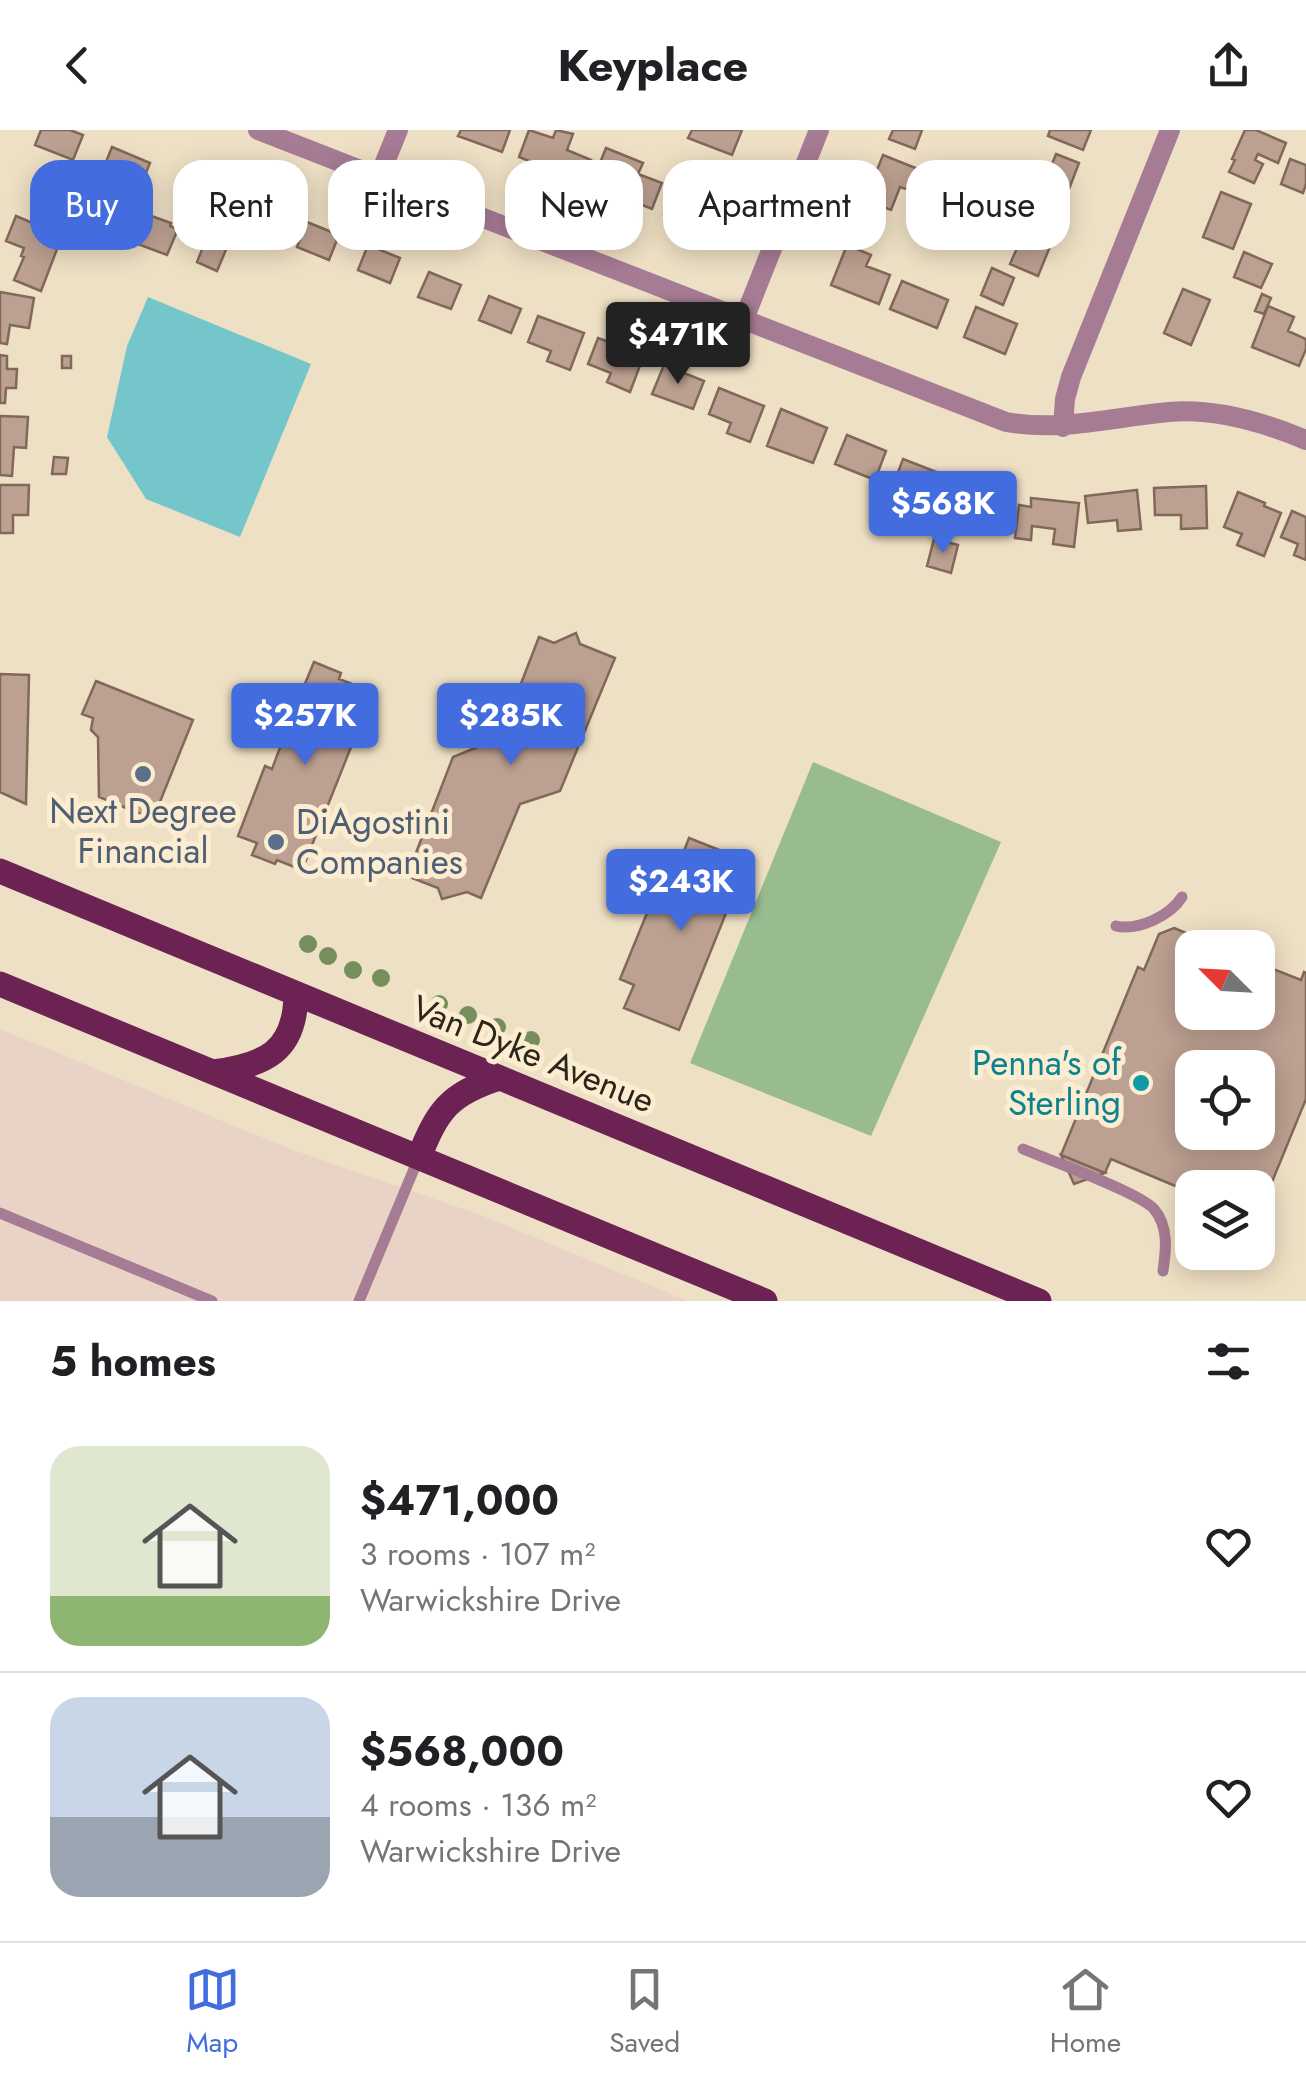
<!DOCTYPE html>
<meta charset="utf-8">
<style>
:root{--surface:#fff;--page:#f2f2f2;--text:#202124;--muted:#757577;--line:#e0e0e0;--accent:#436ddf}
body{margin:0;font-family:Jost,sans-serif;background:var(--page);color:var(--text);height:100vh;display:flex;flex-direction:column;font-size:38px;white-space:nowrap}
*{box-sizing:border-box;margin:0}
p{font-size:32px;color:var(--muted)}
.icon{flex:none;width:55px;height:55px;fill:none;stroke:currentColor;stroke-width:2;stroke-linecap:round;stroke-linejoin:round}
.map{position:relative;height:1171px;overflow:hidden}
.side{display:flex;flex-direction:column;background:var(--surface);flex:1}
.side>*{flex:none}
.banner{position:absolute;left:30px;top:30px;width:1248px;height:90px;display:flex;gap:20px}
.needle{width:65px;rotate:294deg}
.tools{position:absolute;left:1175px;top:800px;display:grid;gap:20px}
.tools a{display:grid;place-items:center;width:100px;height:100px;border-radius:20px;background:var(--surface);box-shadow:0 5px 25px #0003;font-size:50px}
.price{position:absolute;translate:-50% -85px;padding:0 22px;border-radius:10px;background:var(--accent);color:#fff;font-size:32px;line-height:65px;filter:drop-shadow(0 2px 5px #0008)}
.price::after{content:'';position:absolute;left:50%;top:60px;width:30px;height:22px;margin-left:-15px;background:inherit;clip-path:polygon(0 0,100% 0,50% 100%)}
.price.on{background:#222;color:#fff}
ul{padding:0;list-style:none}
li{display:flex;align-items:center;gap:30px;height:250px;padding:0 50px}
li+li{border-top:2px solid var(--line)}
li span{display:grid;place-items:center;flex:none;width:280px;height:200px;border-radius:30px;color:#555}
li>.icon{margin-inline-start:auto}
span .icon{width:120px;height:120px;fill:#fffc;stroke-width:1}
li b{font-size:42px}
h2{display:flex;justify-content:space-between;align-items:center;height:120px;padding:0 50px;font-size:42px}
.pill{padding:0 35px;border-radius:30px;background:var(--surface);box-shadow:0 5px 25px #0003;font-size:35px;line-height:90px}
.pill.on{background:var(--accent);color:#fff}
header{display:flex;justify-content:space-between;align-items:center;height:130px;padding:0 50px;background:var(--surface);font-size:45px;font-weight:700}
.tab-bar{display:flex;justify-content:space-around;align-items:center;height:140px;border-top:2px solid var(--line);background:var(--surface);font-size:28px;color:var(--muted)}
.tab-bar a{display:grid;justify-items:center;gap:5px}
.tab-bar .on{color:var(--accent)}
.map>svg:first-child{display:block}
.industrial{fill:#e9d3c6}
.green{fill:#98bc90}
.water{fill:#75c6ca}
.building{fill:#bca091;stroke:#826859;stroke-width:2.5;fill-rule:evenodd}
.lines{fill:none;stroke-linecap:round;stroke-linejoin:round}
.lane{stroke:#a67b94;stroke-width:11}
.street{stroke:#a67b94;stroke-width:20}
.primary{stroke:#6c2354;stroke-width:25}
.tree{fill:#768e5c}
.service-dot{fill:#5c6f8a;stroke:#fcedd1;stroke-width:4}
.culture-dot{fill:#0f9aa8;stroke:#fcedd1;stroke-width:4}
.labels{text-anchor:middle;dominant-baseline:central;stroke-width:10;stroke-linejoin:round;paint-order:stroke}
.service-label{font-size:35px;fill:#4e5e75;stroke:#fcedd1}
.street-label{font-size:35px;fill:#2b261b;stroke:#fcedd1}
.culture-label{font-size:35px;fill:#0d838f;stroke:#fcedd1;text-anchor:end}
</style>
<header><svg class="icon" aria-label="back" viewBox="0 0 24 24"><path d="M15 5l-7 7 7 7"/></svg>Keyplace<svg class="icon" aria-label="share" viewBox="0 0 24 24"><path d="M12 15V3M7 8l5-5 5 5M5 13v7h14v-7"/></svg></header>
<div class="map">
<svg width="1306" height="1171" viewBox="0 0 1306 1171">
<rect width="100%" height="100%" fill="#eee0c4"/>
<path class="industrial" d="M0 899 290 1019 478 1084 688 1171H0Z"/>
<path class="green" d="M813 632 1001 712 871 1006 690 933Z"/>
<path class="water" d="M148 167 311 234 240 407 146 369 107 307 127 216Z"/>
<path class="building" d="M41 0H70L83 5 73 30 35 15Z
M461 0H510L502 22 458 6Z
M529 0 553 8 556 0 573 4 567 20 591 30 582 52 559 43 557 48 540 41 542 36 519 27Z
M692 0H742L732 25 688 8Z
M893 0H922L915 19 889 9Z
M1050 0H1091L1083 20 1048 6Z
M1245 0H1256L1286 13 1278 33 1258 24 1255 30 1263 34 1254 53 1229 42 1235 30 1232 29Z
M112 17 150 33 140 57 102 42Z
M606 18 643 33 638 44 662 53 652 79 591 55Z
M1056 24 1079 33 1061 80 1025 66 1035 41 1047 46Z
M883 25 918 39 909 60 900 57 891 80 865 70Z
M1290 29 1306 35V54L1303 63 1281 54Z
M185 46 217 59 207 83 175 70Z
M44 56 69 66 57 93 33 83Z
M675 56 716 72 705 100 664 84Z
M978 59 1002 69 988 104 964 94Z
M1221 62 1251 74 1233 119 1203 107Z
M247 70 279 83 269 107 237 95Z
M1012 83 1056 102 1038 146 1010 134 1017 118 1000 111Z
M146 84 171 93 170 96 178 99 167 125 135 113Z
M16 86 42 97 38 106 59 114 41 161 14 150 24 127 21 126 24 118 6 111Z
M307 92 339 105 329 130 297 117Z
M207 107 228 115 217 141 197 132Z
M368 115 400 128 390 153 358 140Z
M847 115 871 125 866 136 890 145 879 174 831 155Z
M1244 122 1272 134 1261 158 1234 147Z
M992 138 1014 148 1003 175 981 165Z
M429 142 461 155 451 179 418 167Z
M902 151 948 170 937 198 890 179Z
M1183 159 1210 170 1191 215 1164 203Z
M0 162 34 168 29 198 10 195 7 214 0 213Z
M1262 164 1271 168 1264 184 1255 181Z
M489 166 521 179 511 203 479 190Z
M1268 176 1294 187 1288 201 1306 209V219L1299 236 1252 217Z
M976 177 1017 194 1005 224 964 207Z
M538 186 584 203 570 240 547 231 551 221 528 212Z
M598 208 644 225 630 262 607 252 611 243 588 234Z
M0 225 7 226V239H17L16 258H6L5 273H0Z
M62 226H71V238H62Z
M664 235 704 251 693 279 652 264Z
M719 258 764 276 750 312 727 303 731 293 709 284Z
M781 279 827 298 813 333 767 316Z
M0 286 28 287 26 318 14 317 12 346 0 345Z
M847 305 886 321 875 350 835 334Z
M54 327 68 328 66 344H52Z
M903 329 944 345 932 374 892 358Z
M0 355H29L28 385H13V403H0Z
M967 356 1008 367 1000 398 976 391 973 403 956 399Z
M1206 356 1207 398 1181 399V385H1155L1154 358Z
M1137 360 1141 399 1118 401 1117 390 1088 393 1085 366Z
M1238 362 1265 373 1264 376 1281 383 1264 426 1237 415 1242 404 1224 397Z
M1031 368 1079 373 1074 417 1053 414 1055 399 1032 396 1031 410 1015 408 1019 375 1031 377Z
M1292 381 1306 387V430L1294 425 1298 414 1281 407Z
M934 409 958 415 951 443 927 436Z
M576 503 580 514 615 528 560 661 520 674 481 768 467 762 442 769 438 758 407 746 453 627 500 608 539 507 554 513Z
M314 532 341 543 339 549 373 562 302 740 277 730 275 734 252 725 257 713 238 706 265 636 272 639 284 607 274 603 285 574 295 578Z
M0 544 29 545 26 674 0 662Z
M96 551 193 590 153 689 99 667 98 607 91 600 93 588 82 584Z
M689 708 747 731 679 900 624 878 634 855 620 849 658 756 669 760Z
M1174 798 1221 818H1192V882H1258V833L1301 850 1304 842 1306 843V969L1258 1086V1058H1192V1063L1111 1029 1105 1043 1061 1025 1138 837 1144 840 1159 804ZM1192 938H1258V1002H1192Z
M1061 1025 1105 1043 1074 1054Z"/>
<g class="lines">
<path class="lane" d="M1116 796C1138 801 1170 786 1182 767
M1023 1019C1047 1029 1141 1063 1154 1079 1169 1097 1166 1120 1163 1141
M0 1083 212 1171
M359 1171 419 1027"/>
<path class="street" d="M258 0 1006 292C1061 302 1114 287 1169 282 1216 278 1263 292 1306 310
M379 47 398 0
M744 189 819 0
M1063 297 1065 269 1071 247 1170 0"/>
<path class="primary" d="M0 741 1039 1171
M0 854 765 1171
M213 942C265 935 295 922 296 865
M419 1027C438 980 449 964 499 948"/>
</g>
<g class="tree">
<circle cx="308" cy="814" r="9"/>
<circle cx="328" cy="826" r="9"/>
<circle cx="353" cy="840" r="9"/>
<circle cx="381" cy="848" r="9"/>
<circle cx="439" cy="874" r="9"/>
<circle cx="468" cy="885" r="9"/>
<circle cx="497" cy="897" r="9"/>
<circle cx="531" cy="910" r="9"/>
</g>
<g class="service-dot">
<circle cx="143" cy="644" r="10"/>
<circle cx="276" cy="712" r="10"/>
</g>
<circle class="culture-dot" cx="1141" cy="953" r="10"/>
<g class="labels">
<g class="service-label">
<text x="143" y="681">Next Degree<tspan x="143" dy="40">Financial</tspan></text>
<text x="296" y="692" text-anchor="start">DiAgostini<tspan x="296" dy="40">Companies</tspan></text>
</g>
<g class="street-label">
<text transform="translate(533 924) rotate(22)">Van Dyke Avenue</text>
</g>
<g class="culture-label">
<text x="1121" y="933">Penna's of<tspan x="1121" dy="40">Sterling</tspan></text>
</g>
</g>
</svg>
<div class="tools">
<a><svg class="needle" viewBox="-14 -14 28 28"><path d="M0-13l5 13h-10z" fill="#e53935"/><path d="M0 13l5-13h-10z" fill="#757577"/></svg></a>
<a><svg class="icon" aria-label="locate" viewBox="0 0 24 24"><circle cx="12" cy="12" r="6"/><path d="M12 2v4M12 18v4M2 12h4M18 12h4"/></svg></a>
<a><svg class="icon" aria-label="layers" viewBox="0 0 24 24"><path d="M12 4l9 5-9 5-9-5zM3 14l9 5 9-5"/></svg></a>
</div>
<b class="price on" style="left:678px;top:257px">$471K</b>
<b class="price" style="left:943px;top:426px">$568K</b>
<b class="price" style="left:305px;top:638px">$257K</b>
<b class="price" style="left:511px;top:638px">$285K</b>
<b class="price" style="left:681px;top:804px">$243K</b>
<div class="banner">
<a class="pill on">Buy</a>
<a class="pill">Rent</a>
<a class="pill">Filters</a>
<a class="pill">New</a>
<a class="pill">Apartment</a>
<a class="pill">House</a>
</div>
</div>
<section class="side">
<h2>5 homes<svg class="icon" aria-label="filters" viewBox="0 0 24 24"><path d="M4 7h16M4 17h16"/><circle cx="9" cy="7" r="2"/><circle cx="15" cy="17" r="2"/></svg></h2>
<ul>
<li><span style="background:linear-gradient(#dfe7d0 75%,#8fb573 0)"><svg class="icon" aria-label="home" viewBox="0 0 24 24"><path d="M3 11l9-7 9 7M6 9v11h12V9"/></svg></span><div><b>$471,000</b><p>3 rooms · 107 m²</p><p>Warwickshire Drive</p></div><svg class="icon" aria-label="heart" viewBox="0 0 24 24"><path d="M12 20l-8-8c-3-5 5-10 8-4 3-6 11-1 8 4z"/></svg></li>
<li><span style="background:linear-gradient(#c9d6e8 60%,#9aa5b1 0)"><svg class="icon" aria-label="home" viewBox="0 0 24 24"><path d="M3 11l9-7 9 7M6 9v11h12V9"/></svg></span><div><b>$568,000</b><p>4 rooms · 136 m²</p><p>Warwickshire Drive</p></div><svg class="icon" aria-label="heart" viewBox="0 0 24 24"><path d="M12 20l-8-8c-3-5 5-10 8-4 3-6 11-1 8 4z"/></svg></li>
</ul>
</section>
<nav class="tab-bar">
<a class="on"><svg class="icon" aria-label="map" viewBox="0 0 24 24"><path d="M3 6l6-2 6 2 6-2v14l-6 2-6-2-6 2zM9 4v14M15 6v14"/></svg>Map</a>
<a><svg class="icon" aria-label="saved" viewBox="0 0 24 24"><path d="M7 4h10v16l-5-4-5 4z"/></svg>Saved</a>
<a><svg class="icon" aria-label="home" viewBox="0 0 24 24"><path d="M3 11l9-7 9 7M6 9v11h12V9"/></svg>Home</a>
</nav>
